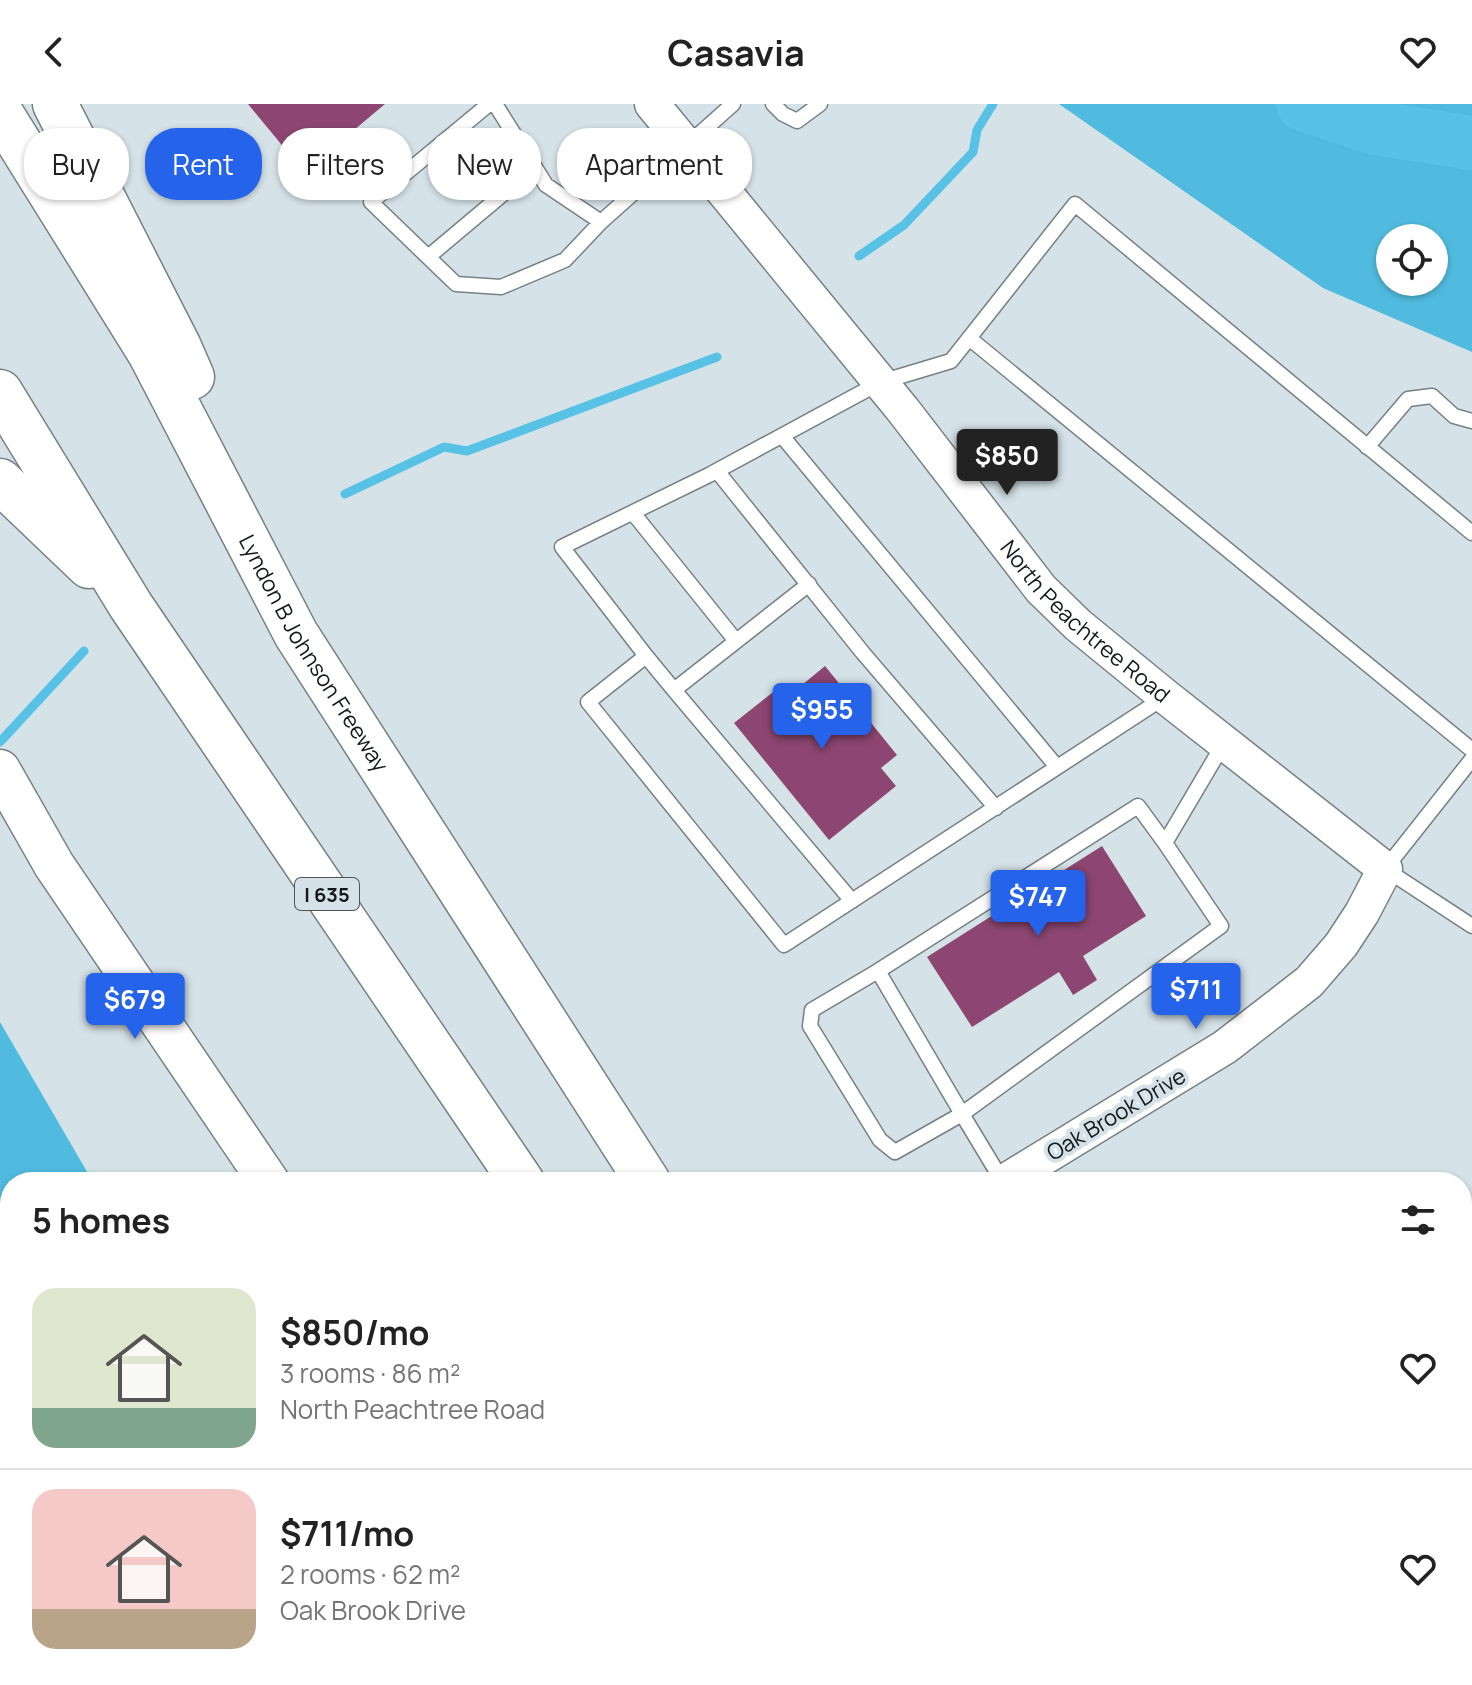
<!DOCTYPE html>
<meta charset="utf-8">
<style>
:root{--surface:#fff;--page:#f6f6f6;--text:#222;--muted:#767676;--line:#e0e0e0;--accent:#2563eb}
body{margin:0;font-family:Manrope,sans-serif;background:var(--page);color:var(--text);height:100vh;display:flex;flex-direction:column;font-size:30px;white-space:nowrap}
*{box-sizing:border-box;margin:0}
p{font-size:26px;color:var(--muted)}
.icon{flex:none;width:44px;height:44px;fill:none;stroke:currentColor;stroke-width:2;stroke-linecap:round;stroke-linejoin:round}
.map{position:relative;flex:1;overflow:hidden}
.drawer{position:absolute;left:0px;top:1068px;width:1472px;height:514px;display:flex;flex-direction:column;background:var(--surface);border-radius:32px 32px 0 0;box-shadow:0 2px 6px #0004}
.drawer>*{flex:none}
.guide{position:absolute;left:24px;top:24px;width:800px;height:72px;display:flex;gap:16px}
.tools{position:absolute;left:1376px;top:120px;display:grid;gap:16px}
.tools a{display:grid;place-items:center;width:72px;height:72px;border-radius:50%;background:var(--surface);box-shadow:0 2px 6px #0004;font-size:40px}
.price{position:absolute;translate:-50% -68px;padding:0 18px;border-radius:8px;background:var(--accent);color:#fff;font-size:26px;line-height:52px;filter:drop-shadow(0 2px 4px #0008)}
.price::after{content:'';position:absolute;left:50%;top:48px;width:24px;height:18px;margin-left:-12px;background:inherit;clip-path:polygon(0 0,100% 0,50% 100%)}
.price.current{background:#222;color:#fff}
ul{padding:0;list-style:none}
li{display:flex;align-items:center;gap:24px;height:200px;padding:0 32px}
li+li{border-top:2px solid var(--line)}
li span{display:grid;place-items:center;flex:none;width:224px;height:160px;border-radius:24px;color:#555}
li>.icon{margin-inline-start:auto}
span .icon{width:96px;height:96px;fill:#fffc;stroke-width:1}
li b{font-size:34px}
h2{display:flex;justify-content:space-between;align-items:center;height:96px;padding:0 32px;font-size:34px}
.chip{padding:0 28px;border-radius:32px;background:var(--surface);box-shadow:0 2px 6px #0004;font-size:28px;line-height:72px}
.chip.current{background:var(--accent);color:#fff}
header{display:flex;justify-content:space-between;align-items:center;height:104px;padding:0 32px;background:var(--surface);font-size:36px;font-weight:700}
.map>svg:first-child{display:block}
.forest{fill:#50bbdf;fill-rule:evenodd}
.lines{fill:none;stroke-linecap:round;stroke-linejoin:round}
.stream{stroke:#58c2e6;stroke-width:9}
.river{stroke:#58c2e6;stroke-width:54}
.building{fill:#8d4671}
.service-casing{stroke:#758185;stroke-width:17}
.tertiary-casing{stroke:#758185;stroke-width:37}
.secondary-casing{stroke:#758185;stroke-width:43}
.motorway-casing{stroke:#758185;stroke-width:47}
.service{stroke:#fff;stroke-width:14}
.tertiary{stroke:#fff;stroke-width:34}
.secondary{stroke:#fff;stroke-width:40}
.motorway{stroke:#fff;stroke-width:44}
.labels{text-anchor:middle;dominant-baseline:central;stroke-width:8;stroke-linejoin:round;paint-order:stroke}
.shield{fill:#d5e2e7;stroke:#4d5558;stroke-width:2}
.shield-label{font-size:20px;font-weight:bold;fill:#13181a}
.street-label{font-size:22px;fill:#13181a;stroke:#d5e2e7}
</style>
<header><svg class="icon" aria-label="back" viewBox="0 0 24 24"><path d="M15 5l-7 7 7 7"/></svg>Casavia<svg class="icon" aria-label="heart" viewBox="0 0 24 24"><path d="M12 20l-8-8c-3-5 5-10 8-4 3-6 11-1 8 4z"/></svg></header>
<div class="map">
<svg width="1472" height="1581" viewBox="0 0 1472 1581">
<rect width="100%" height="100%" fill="#d5e2e7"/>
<path class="forest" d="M1059 0H1472V248L1323 184ZM1390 134H1434V178H1390Z
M0 918 93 1078H10V1390L0 1406Z"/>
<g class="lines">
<path class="stream" d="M859 152 904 121 973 48 977 26 993 0
M345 390 444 343 467 347 717 253
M0 638 84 547"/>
<path class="river" d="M1303 0 1375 24 1472 39"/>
</g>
<path class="building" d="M248 0H385L304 68Z
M825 562 897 651 881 664 896 682 829 736 734 619 777 585 785 595Z
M1102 742 1146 812 1083 852 1097 876 1073 891 1059 868 972 923 927 853Z"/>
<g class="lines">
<defs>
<path id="service" d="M489 0 371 98 456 180 501 183 565 156 601 118
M495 0 546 81 601 118 733 0
M773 0 783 10 797 17 820 0
M428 153 535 63
M969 234 1472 646
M782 332 1057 663
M1367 343 1408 295 1432 292 1454 312 1472 317
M717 367 863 549 996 704
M633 409 736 537
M646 552 674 586 809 480
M674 586 852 797
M1165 593 784 841 588 598 646 552 562 443 709 371 881 278 951 257 1075 100 1472 429
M1472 655 1385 765 1472 822
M878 867 812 906 810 922 880 1036 895 1048 962 1010 878 867 1138 702 1165 739
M1003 1078 962 1010 1221 822 1165 739 1224 639
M1462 1279 1472 1281
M444 1572 453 1581
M1344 1572 1350 1581
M230 1581 246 1572
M295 1581V1572"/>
<g id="tertiary">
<path id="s1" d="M652 0 903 306 1041 485 1078 521 1166 593 1385 765 1362 809 1341 841 1309 878 1225 943 1004 1078"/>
<path d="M1254 1572 1260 1581"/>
</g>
<path id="secondary" d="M0 666 54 761 269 1078
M604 1572 610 1581"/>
<g id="motorway">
<path d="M55 0 179 243 192 273"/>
<path id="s2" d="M0 8 150 249 296 530 648 1078"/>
<path d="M0 288 131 502 522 1078"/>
<path d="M0 377 89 462"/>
<path d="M790 1572 795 1581"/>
<path d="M851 1572 857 1581"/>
<path d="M963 1572 969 1581"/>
<path d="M1070 1572 1077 1581"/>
</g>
</defs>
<use href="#service" class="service-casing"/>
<use href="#tertiary" class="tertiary-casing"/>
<use href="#secondary" class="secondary-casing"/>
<use href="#motorway" class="motorway-casing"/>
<use href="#service" class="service"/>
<use href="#tertiary" class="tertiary"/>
<use href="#secondary" class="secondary"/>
<use href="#motorway" class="motorway"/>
</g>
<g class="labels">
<rect class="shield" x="295" y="774" width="64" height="32" rx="6"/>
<g class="shield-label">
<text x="327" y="790">I 635</text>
</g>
<g class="street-label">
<text stroke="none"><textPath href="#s1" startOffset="676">North Peachtree Road</textPath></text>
<text stroke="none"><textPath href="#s2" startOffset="626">Lyndon B Johnson Freeway</textPath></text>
<text transform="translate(1116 1010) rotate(-31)">Oak Brook Drive</text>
</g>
</g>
</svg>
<div class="tools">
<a><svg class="icon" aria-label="locate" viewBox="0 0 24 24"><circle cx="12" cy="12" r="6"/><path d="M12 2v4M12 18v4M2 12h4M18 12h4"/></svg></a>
</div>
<b class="price current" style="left:1007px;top:393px">$850</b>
<b class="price" style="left:822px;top:647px">$955</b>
<b class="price" style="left:1038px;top:834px">$747</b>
<b class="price" style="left:1196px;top:927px">$711</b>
<b class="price" style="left:135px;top:937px">$679</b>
<div class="guide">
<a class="chip">Buy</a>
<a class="chip current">Rent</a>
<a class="chip">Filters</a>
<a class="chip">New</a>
<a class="chip">Apartment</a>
</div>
<section class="drawer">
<h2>5 homes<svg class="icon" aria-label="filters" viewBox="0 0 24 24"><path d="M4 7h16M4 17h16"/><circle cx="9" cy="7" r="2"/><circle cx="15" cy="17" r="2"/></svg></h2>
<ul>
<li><span style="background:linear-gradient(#dfe7d0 75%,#7fa58c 0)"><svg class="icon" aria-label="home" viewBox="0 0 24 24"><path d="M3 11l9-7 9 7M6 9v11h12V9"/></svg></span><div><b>$850/mo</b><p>3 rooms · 86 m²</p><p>North Peachtree Road</p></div><svg class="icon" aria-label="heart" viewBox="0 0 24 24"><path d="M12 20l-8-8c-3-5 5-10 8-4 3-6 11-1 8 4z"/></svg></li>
<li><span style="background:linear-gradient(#f6c9c9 75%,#b9a48a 0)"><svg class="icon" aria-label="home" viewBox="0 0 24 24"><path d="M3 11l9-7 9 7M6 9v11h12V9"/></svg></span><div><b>$711/mo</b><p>2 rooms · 62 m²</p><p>Oak Brook Drive</p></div><svg class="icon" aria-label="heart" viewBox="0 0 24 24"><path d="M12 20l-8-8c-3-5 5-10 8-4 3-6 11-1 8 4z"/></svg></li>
</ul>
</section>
</div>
